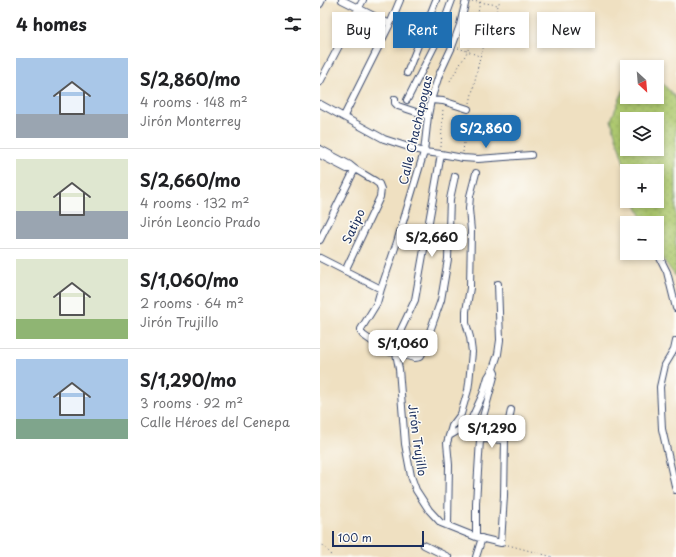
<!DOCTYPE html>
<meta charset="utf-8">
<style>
:root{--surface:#fff;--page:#f6f6f6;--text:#202124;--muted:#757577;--line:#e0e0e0;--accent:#1f6fb2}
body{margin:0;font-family:"Playpen Sans",sans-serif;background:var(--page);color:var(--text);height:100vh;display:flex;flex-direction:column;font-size:15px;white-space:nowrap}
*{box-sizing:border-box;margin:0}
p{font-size:13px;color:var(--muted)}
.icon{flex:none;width:22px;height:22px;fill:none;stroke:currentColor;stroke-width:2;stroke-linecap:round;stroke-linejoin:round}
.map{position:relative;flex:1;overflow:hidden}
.side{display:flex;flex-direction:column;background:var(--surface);width:320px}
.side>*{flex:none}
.top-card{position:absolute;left:12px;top:12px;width:284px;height:36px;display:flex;gap:8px}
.needle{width:26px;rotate:154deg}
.fabs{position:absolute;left:300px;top:60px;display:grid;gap:8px}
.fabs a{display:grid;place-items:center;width:44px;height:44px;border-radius:0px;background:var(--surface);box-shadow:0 2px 6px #0003;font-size:20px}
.scale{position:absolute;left:12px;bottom:10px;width:92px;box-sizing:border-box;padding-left:4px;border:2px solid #1b2f5e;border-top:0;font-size:11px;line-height:14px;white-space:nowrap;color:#1b2f5e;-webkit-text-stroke:3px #fdfcf7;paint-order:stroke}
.price{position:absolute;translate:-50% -34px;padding:0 9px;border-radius:8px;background:#fff;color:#222;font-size:13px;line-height:26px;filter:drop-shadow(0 1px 2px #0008)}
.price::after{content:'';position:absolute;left:50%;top:24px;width:12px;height:9px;margin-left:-6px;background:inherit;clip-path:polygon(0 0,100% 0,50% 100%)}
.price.current{background:var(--accent);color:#fff}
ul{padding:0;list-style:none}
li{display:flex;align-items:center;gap:12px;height:100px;padding:0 16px}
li+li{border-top:1px solid var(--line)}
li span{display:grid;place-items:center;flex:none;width:112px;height:80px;border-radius:0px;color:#555}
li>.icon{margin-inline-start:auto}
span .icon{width:48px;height:48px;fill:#fffc;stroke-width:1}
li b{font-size:17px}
h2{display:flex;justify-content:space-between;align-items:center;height:48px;padding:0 16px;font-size:17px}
.chip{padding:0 14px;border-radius:0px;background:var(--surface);box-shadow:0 2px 6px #0003;font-size:14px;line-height:36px}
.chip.current{background:var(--accent);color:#fff}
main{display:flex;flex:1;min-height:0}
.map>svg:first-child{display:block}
.green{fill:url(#green-dots);stroke:#647c67;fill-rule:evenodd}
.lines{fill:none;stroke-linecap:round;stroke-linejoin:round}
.minor-casing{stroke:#3b4a6d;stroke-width:8}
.path{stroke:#3b4a6d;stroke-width:1;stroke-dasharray:1 3;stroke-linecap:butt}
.minor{stroke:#fff;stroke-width:6}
.labels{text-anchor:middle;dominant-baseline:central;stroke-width:3;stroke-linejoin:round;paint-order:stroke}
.street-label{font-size:12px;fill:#1b2f5e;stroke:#fdfcf7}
</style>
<main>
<section class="side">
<h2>4 homes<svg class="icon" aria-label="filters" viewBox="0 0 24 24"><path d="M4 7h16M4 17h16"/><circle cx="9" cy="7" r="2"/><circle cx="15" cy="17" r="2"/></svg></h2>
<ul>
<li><span style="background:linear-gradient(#a9c7e8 70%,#9aa5b1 0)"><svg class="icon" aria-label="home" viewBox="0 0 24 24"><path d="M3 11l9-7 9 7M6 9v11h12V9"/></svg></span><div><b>S/2,860/mo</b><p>4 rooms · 148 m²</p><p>Jirón Monterrey</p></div></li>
<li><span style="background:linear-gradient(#dfe7d0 65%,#9aa5b1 0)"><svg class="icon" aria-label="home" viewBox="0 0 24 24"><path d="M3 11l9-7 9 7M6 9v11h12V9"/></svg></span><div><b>S/2,660/mo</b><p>4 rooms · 132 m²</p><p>Jirón Leoncio Prado</p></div></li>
<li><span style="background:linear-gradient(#dfe7d0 75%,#8fb573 0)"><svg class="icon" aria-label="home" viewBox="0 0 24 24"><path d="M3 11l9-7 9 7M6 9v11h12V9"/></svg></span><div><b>S/1,060/mo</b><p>2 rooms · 64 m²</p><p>Jirón Trujillo</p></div></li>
<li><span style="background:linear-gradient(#a9c7e8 75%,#7fa58c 0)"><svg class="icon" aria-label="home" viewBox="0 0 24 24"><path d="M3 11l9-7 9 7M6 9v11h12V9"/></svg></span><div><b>S/1,290/mo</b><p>3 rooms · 92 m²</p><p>Calle Héroes del Cenepa</p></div></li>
</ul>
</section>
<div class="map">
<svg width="356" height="557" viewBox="0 0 356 557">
<defs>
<pattern id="green-dots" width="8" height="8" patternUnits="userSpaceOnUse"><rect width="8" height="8" fill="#aec970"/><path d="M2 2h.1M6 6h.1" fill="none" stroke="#95ad63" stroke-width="1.8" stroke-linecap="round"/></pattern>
</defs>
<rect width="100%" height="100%" fill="#fdfcf7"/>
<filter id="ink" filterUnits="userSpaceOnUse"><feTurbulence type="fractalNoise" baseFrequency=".025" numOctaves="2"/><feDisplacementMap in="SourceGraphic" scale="8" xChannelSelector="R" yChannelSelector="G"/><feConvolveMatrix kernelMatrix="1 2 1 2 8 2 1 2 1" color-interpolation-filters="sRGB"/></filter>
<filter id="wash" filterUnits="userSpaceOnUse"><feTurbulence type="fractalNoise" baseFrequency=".012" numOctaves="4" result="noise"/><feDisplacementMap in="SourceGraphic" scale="16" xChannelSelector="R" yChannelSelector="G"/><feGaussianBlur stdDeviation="0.9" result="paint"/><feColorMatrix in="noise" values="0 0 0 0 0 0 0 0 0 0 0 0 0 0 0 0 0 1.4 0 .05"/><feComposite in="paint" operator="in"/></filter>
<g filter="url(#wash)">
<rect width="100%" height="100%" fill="#efe0c1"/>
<path class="green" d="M337 77 356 98V277L343 259 337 246V223H325L317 207 315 201H337V171H307V174L291 120 307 81V97H337ZM307 119H337V149H307Z"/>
</g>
<g filter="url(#ink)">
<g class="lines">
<defs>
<path id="minor" d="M22 0 70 24
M0 4 2 0
M87 73 116 0
M0 82 43 0
M75 99V103L78 106 108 116
M87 100 117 41 132 0
M111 100 123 101 148 109
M0 104 64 139 104 152 121 154 143 158 158 159 211 155
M24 116 70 24 80 0
M0 149 30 165 35 169 55 181 59 184 61 189 60 197 25 271
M0 155 27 169H35
M135 176 130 199 128 259 121 300 103 351C101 357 100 358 94 358L63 349 43 335 41 332V329L57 303 61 289 77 242 104 152 108 116 111 100 119 75 132 47 140 25 146 0
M0 240 35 169
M337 252 347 272 356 308
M0 258 61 289
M356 341 354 350 345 365 340 387 342 429 356 490
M70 352 76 340 95 300 121 154
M76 353 79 369 85 444 91 476 96 490 109 510 121 523 156 537 181 543 184 496 185 440 191 410
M129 436 146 426 151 420 163 394 168 377 173 369 178 354 180 340 178 284
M160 439 185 440
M128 525 129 465 127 443 132 426 141 414 148 390 149 383 152 352 150 337 146 323V311L150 288 151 231 149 209 150 196 156 173
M156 537V503L161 424 168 399 175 373 173 369
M104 545 128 557
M156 557 162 538"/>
</defs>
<use href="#minor" class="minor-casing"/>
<path class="path" d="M152 1 178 5
M138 48 147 51 159 56
M130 81C135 72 142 62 147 52 154 37 158 16 160 0
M150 103 160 57 175 15 180 0
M121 147 123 108
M143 152 147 116
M0 542 10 553 11 557
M188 545 233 557"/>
<use href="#minor" class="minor"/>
</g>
</g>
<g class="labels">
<g class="street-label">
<text transform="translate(95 130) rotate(-77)">Calle Chachapoyas</text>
<text transform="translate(33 226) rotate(-65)">Satipo</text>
<text transform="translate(98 440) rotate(82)">Jirón Trujillo</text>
</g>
</g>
</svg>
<div class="fabs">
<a><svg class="needle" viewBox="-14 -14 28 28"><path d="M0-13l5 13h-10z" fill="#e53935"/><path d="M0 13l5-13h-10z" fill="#757577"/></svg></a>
<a><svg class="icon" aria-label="layers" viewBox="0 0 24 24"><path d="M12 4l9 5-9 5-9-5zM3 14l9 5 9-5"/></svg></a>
<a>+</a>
<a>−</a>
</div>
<div class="scale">100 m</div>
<b class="price current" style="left:166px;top:149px">S/2,860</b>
<b class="price" style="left:112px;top:258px">S/2,660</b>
<b class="price" style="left:83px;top:364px">S/1,060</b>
<b class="price" style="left:172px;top:449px">S/1,290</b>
<div class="top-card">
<a class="chip">Buy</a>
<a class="chip current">Rent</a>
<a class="chip">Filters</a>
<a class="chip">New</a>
</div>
</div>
</main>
